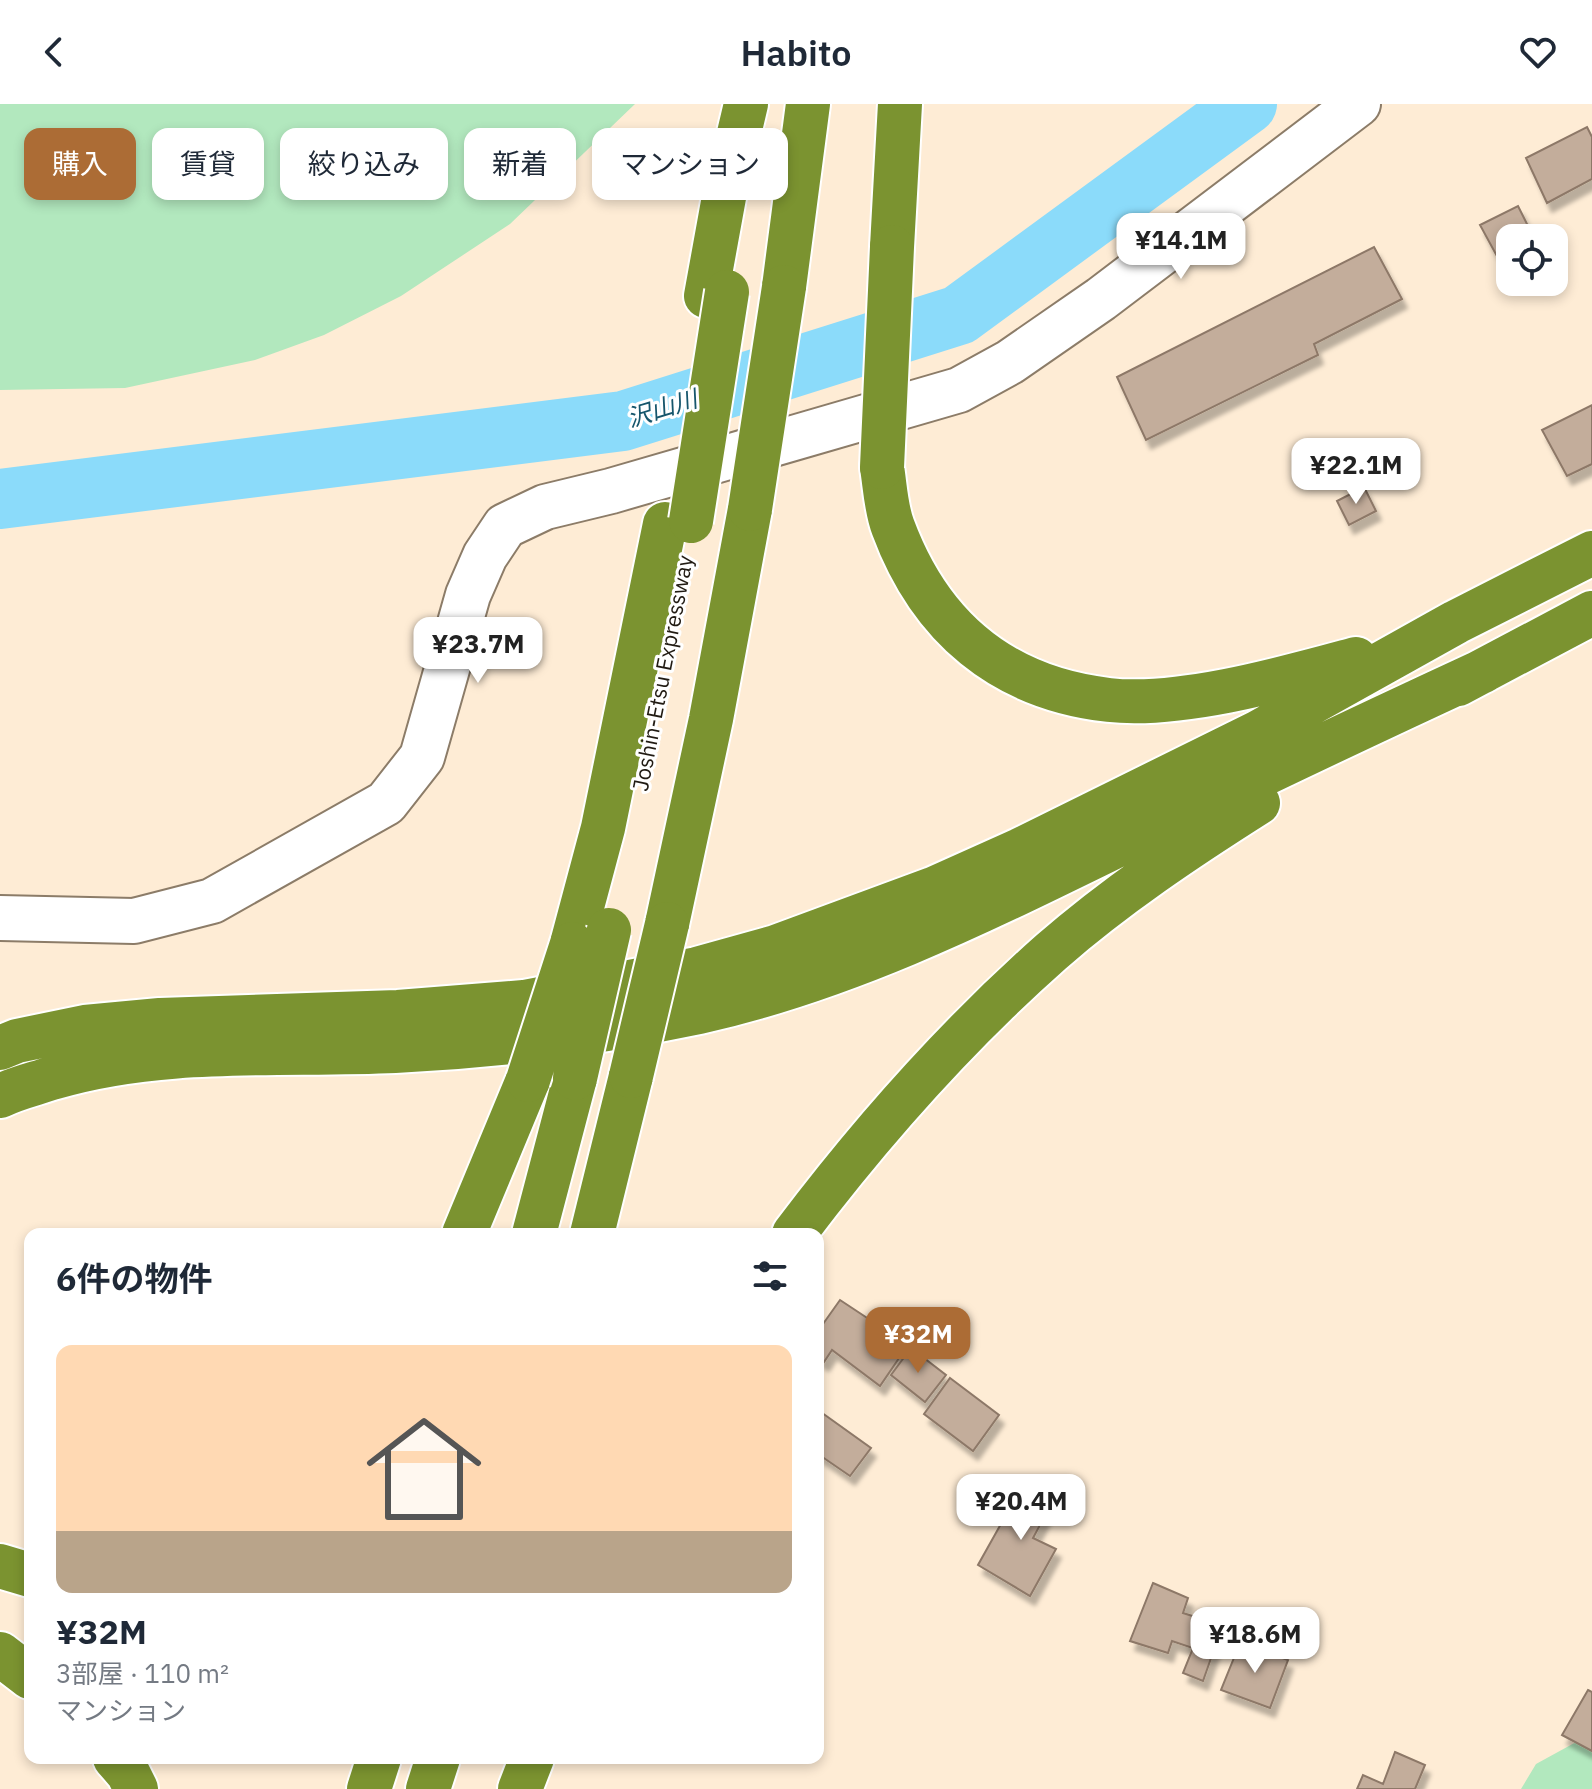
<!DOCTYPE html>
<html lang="ja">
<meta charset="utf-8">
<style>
:root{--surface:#fff;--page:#f2f2f3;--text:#1f2937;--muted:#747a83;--accent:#ac6c35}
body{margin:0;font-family:"IBM Plex Sans","Noto Sans JP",sans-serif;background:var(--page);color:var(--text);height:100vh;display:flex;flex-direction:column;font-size:30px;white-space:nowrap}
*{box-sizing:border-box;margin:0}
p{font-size:26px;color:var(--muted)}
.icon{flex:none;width:44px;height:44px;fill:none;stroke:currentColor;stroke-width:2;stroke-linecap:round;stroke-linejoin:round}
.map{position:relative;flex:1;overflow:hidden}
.sheet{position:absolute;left:24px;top:1124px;width:800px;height:536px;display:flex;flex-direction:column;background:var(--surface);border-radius:16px;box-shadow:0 4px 12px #0003}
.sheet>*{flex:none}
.top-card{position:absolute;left:24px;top:24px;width:800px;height:72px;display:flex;gap:16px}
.buttons{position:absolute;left:1496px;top:120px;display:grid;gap:16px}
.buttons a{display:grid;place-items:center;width:72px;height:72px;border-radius:16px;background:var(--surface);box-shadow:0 4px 12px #0003;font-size:40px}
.price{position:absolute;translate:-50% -68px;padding:0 18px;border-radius:16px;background:#fff;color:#222;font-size:26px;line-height:52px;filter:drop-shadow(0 2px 4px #0008)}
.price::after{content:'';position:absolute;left:50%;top:48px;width:24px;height:18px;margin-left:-12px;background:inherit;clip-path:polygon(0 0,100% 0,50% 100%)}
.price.current{background:var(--accent);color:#fff}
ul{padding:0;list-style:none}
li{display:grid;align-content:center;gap:16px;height:424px;padding:0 32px}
li span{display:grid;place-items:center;height:248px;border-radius:16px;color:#555}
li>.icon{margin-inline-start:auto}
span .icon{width:144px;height:144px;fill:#fffc;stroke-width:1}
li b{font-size:34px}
h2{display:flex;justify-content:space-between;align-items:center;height:96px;padding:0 32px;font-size:34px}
.chip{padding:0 28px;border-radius:16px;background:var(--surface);box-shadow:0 4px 12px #0003;font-size:28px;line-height:72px}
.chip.current{background:var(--accent);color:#fff}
header{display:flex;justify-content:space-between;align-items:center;height:104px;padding:0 32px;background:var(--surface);font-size:36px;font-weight:600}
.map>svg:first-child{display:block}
.green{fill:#b2e8be}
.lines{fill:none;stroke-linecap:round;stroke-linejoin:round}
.river{stroke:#8bdbfa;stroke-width:60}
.building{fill:#c3ad9b;stroke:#8d7867;stroke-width:2;filter:url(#shadow)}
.minor-casing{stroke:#8c7c68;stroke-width:48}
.highway-casing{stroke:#fff;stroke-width:48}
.minor{stroke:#fff;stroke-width:44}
.highway{stroke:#7b9330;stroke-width:44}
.highway-bridge-casing{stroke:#fff;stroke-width:48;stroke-linecap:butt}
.highway-bridge{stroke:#7b9330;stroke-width:44}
.labels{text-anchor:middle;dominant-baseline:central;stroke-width:6;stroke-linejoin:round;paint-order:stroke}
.street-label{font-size:22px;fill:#211b13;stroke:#fff}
.water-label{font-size:24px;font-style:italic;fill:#16566c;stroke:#fff}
</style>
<header><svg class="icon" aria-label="back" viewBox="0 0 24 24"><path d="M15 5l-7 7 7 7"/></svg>Habito<svg class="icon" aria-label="heart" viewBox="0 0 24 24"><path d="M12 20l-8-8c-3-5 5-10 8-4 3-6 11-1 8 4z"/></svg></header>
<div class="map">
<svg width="1592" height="1685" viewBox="0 0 1592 1685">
<defs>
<filter id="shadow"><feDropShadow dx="5" dy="9" stdDeviation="2" flood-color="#0004"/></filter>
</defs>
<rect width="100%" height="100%" fill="#feecd5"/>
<path class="green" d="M0 0H635L510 120 401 192 324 231 255 256 125 284 0 286Z
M1592 1635V1685H1521L1536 1660 1578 1637Z"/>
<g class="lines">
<path class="river" d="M0 395 623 317 959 211 1247 0"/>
</g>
<path class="building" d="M1587 23 1592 33V75L1547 99 1526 54Z
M1518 102 1534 134H1510V162L1504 165 1480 121Z
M1374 143 1402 195 1314 240 1318 251 1146 336 1117 273Z
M1592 301V360L1567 372 1542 326Z
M1364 383 1376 407 1349 421 1337 397Z
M840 1196 908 1241 880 1282 832 1246 824 1258 818 1254V1227Z
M911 1244 946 1271 925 1298 891 1271Z
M950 1274 999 1311 973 1347 924 1310Z
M818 1306 871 1344 850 1372 818 1350Z
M1025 1377 1055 1393 1033 1434 1056 1445 1030 1492 978 1461Z
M1153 1479 1188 1494 1183 1509 1202 1515 1204 1509 1224 1517 1203 1577 1183 1569 1193 1544 1172 1537 1168 1549 1130 1537Z
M1240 1539 1288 1556 1270 1604 1221 1586Z
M1588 1586 1592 1588V1647L1562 1631Z
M1395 1648 1425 1661 1415 1685H1357L1363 1671 1383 1680Z"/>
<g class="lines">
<defs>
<path id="minor" d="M0 814 134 817 212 797 386 699 422 653 468 491 485 452 505 422 545 403 611 387 959 286 1010 258 1101 195 1358 0"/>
<path id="highway" d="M892 143 900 0
M784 183 808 0
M706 192 724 93 746 0
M882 363C885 382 886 405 893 423 930 523 1002 584 1109 596 1181 604 1286 574 1356 555
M1458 580 1592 509
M667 820 711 615 750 405
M572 840 603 724 665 420
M0 944 17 937 85 923 160 916 398 908 524 898 697 865 776 843 933 785 1020 746 1259 628 1456 518 1592 449
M0 992C16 984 34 980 52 974 162 941 282 952 395 947 497 942 600 929 699 908 851 874 989 804 1128 736 1246 678 1364 622 1483 567
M464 1130 528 976
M534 1130 575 974
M592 1130 631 972
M794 1130C871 1028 955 933 1051 848 1115 792 1187 744 1258 699
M0 1462 30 1471
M0 1550 30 1573
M115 1654 128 1669 136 1685
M369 1685 379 1654
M428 1685 438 1654
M520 1685 532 1654"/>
</defs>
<use href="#minor" class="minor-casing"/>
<use href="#highway" class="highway-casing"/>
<use href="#minor" class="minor"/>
<use href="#highway" class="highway"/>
<defs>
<path id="highway-bridge" d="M882 363 892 143
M750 405 784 183
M691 417 727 188
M631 972 667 820
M575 974 609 826
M528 976 572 840"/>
</defs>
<use href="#highway-bridge" class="highway-bridge-casing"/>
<use href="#highway-bridge" class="highway-bridge"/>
</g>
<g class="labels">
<g class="street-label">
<text transform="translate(662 569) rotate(-79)">Joshin-Etsu Expressway</text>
</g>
<g class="water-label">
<text transform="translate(662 304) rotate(-17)">沢山川</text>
</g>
</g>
</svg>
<div class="buttons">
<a><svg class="icon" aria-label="locate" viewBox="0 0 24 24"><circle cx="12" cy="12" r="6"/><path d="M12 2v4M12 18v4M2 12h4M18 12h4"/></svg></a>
</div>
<b class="price" style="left:1181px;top:177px">¥14.1M</b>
<b class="price" style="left:1356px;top:402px">¥22.1M</b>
<b class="price" style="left:478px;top:581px">¥23.7M</b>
<b class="price current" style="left:918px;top:1271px">¥32M</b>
<b class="price" style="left:1021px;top:1438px">¥20.4M</b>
<b class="price" style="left:1255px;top:1571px">¥18.6M</b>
<div class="top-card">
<a class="chip current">購入</a>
<a class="chip">賃貸</a>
<a class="chip">絞り込み</a>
<a class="chip">新着</a>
<a class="chip">マンション</a>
</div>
<section class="sheet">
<h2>6件の物件<svg class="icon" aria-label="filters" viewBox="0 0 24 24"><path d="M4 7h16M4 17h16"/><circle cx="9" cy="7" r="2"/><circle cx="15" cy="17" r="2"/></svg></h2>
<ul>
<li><span style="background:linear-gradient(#ffd9b3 75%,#b9a48a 0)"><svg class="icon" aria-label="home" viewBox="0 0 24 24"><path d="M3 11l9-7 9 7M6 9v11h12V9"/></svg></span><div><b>¥32M</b><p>3部屋 · 110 m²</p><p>マンション</p></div></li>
</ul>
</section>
</div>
